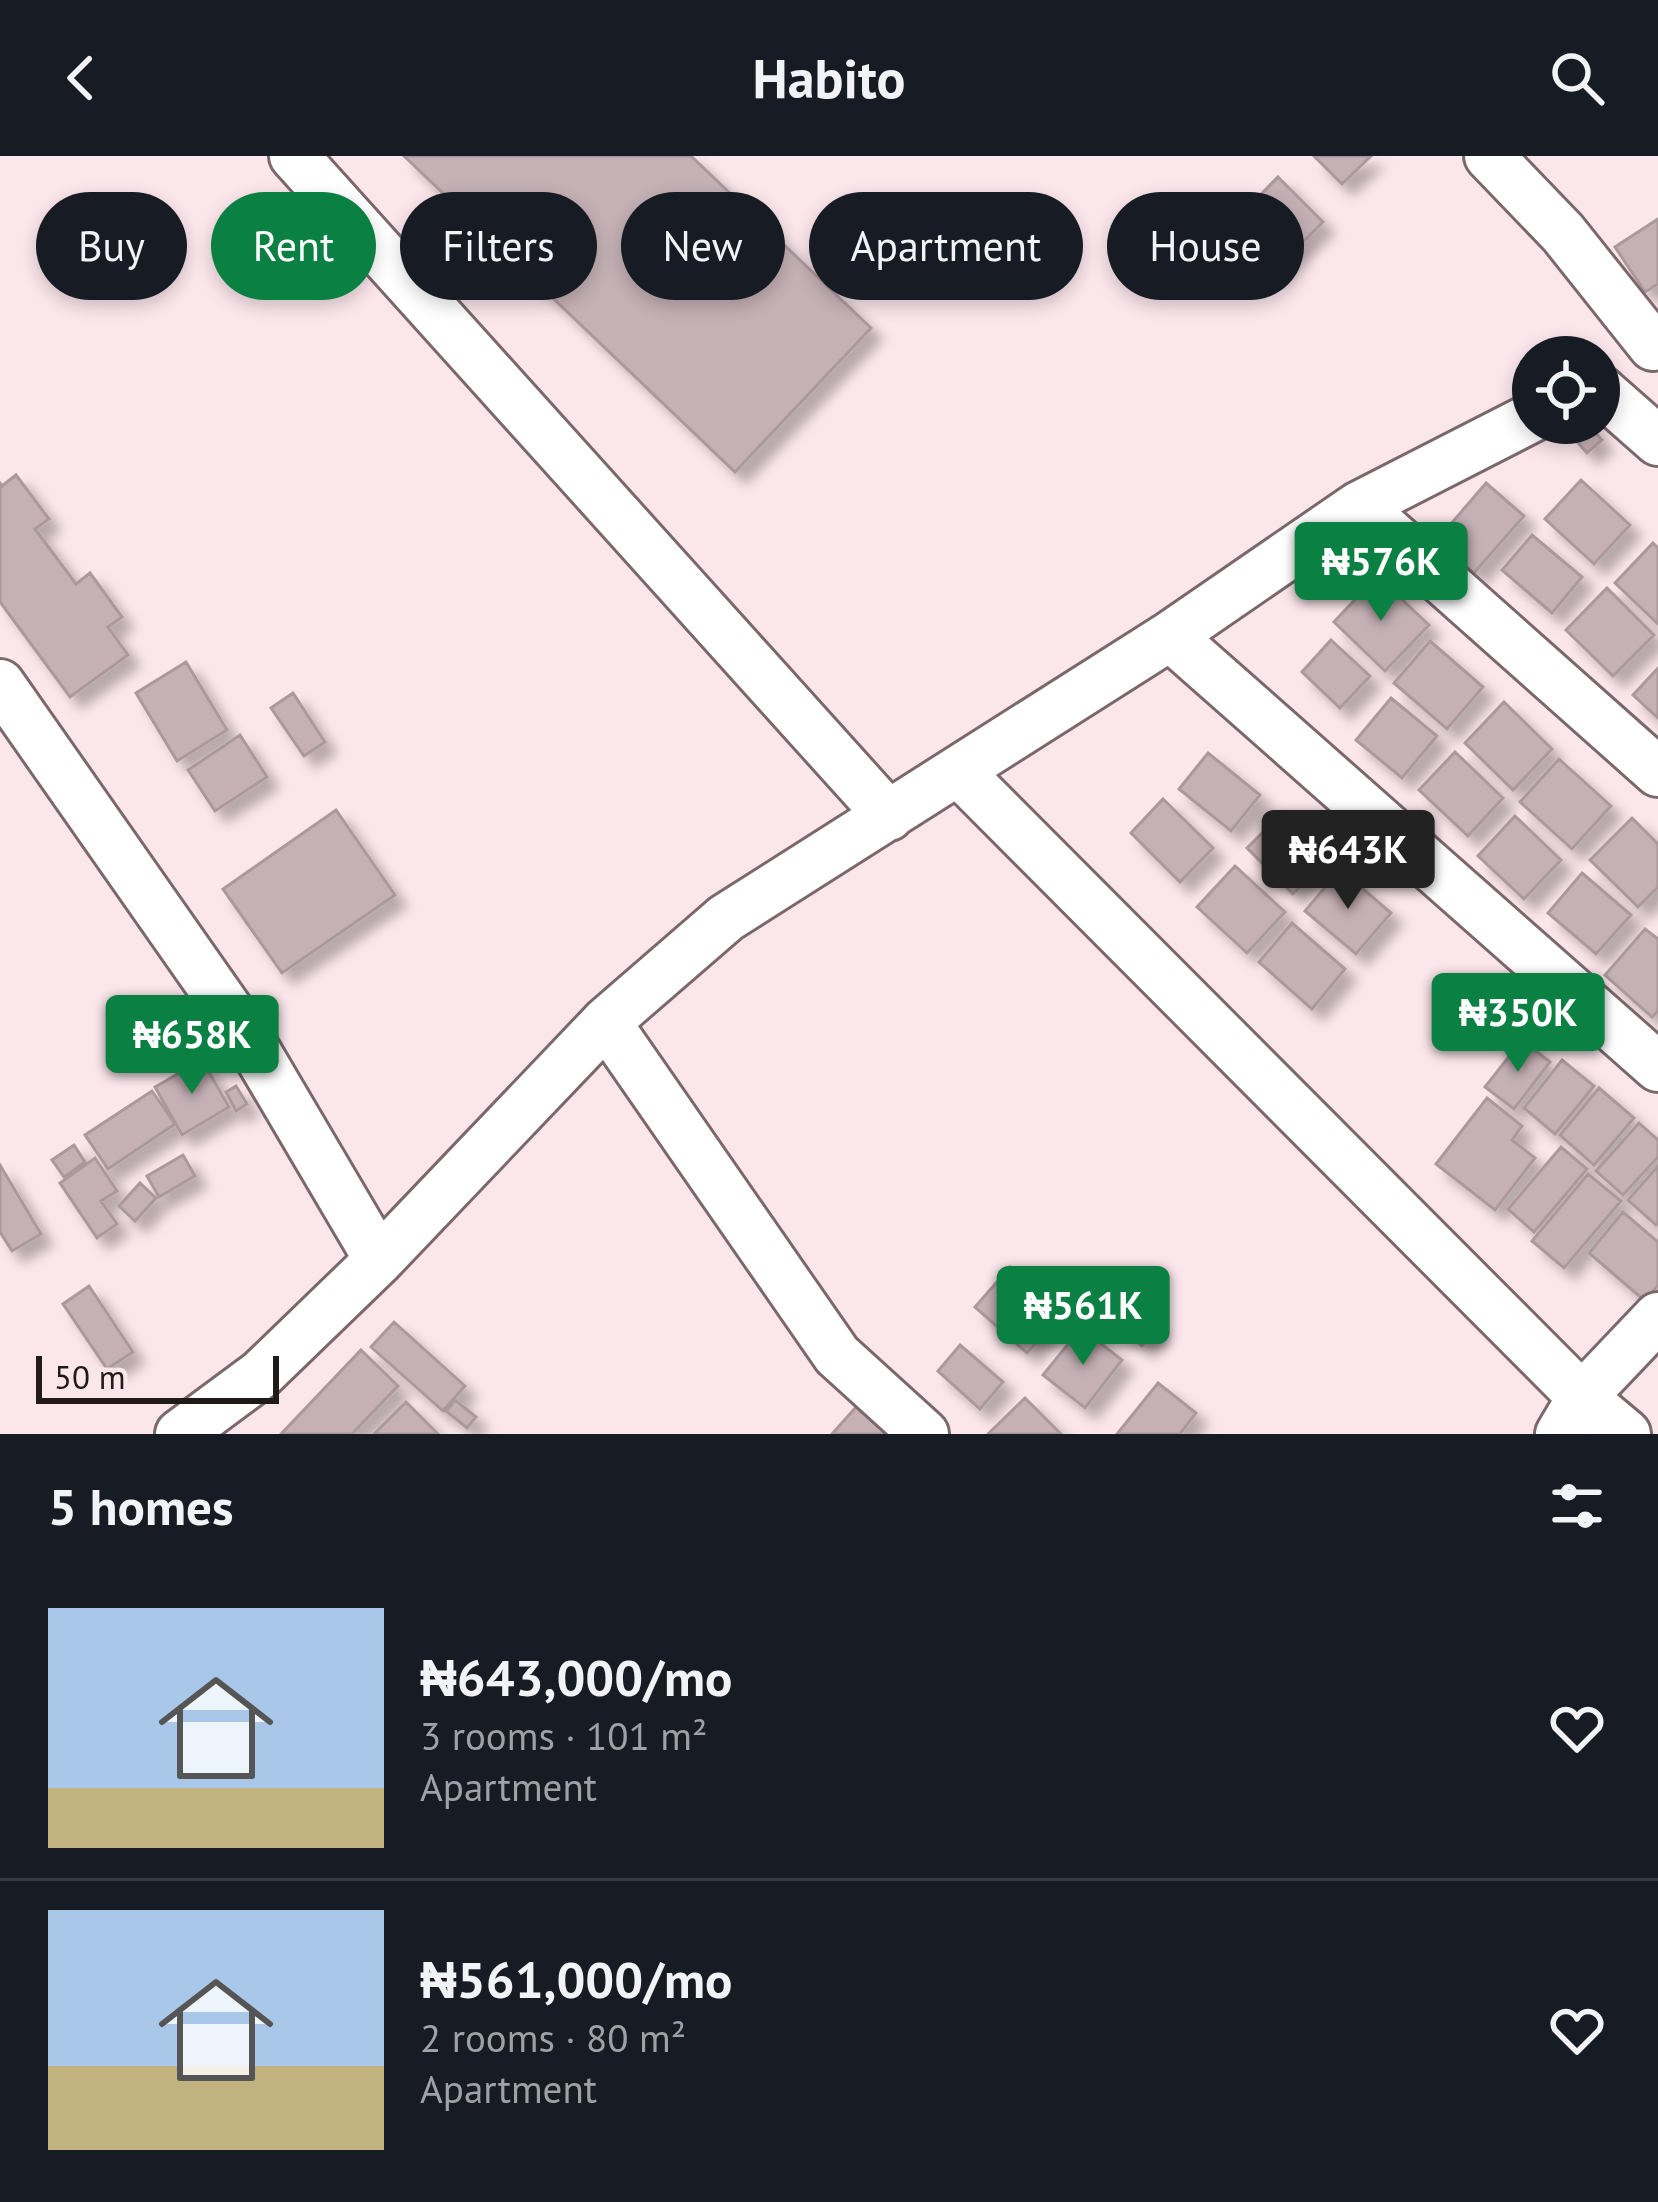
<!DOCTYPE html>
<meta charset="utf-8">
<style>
:root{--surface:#171b24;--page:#20242c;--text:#f1f3f6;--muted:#9ea1a6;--line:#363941;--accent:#0b8043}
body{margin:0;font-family:"PT Sans",sans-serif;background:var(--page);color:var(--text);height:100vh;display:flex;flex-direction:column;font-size:45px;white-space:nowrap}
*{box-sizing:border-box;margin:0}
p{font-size:39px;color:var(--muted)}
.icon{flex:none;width:66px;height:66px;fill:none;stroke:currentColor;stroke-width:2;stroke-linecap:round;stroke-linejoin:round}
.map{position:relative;height:1278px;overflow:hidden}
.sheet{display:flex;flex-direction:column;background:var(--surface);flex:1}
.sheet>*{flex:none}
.banner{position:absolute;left:36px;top:36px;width:1587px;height:108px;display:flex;gap:24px}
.tools{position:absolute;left:1512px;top:180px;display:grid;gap:24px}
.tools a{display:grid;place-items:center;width:108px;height:108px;border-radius:50%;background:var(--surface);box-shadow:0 6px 18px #0003;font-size:60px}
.scale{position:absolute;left:36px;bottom:30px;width:243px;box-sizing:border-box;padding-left:12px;border:6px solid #211a1b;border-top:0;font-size:33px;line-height:42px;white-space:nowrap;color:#211a1b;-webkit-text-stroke:9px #fbe6eb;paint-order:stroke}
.price{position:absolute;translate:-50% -102px;padding:0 27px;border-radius:12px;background:var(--accent);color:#fff;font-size:39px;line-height:78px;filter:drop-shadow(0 3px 6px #0008)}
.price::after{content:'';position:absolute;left:50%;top:72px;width:36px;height:27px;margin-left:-18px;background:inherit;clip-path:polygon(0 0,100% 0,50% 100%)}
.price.active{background:#222;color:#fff}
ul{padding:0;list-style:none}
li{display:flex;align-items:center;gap:36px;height:300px;padding:0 48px}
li+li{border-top:3px solid var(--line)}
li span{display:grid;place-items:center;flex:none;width:336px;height:240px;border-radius:0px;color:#555}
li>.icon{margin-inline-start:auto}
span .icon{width:144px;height:144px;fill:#fffc;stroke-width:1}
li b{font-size:51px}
h2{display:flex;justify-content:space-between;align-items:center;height:144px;padding:0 48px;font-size:51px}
.chip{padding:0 42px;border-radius:54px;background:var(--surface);box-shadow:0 6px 18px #0003;font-size:42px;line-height:108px}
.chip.active{background:var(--accent);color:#fff}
header{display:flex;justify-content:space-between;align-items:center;height:156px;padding:0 48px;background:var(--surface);font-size:54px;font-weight:600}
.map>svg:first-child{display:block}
.building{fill:#c4b0b5;stroke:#ab989c;stroke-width:3;filter:url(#shadow)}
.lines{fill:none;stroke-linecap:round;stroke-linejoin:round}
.minor-casing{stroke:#7a686d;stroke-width:54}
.minor{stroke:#fff;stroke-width:48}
</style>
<header><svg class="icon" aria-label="back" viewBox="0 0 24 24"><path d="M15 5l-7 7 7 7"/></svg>Habito<svg class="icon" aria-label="search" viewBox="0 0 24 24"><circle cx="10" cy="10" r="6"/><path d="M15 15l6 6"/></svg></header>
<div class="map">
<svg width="1658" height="1278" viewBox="0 0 1658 1278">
<defs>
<filter id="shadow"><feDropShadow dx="11" dy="11" stdDeviation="6" flood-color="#0004"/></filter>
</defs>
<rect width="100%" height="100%" fill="#fbe6eb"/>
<path class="building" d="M404 0H691L871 172 735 316Z
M1314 0H1371L1342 28Z
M1278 21 1323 66 1272 117 1227 73Z
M1658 63V128L1645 136 1615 91Z
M1586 267 1602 284 1587 297 1572 280Z
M16 319 49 363 35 373 76 428 90 417 122 461 108 471 128 499 70 541 0 446V327L2 330Z
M1581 324 1630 369 1594 408 1545 363Z
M1486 327 1524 360 1474 417 1437 384Z
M1532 379 1582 421 1552 457 1502 414Z
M1653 387 1658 392V468L1615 427Z
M1377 420 1429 469 1385 515 1334 466Z
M1607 432 1654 479 1613 520 1566 474Z
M1331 484 1370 520 1340 552 1302 516Z
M1430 485 1483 531 1447 573 1394 527Z
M186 506 227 574 177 605 136 537Z
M1658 512V562L1633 539Z
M293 537 325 586 304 600 271 552Z
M1391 542 1437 580 1402 622 1356 584Z
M1504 546 1552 593 1513 634 1465 587Z
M240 579 267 621 215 655 188 614Z
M1455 596 1503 642 1468 680 1419 634Z
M1208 597 1260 639 1231 675 1179 633Z
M1559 603 1611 650 1572 693 1520 646Z
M1163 643 1213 692 1180 726 1131 677Z
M336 654 395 739 282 817 223 733Z
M1282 657 1328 703 1293 738 1247 692Z
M1515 660 1561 704 1524 743 1478 700Z
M1632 662 1658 688V731L1638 751 1590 704Z
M1235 710 1285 756 1247 797 1197 751Z
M1340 713 1391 757 1356 798 1305 755Z
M1582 717 1631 759 1596 798 1548 757Z
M1292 767 1345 813 1312 853 1259 806Z
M1645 773 1658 783V855L1652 861 1605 819Z
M1522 884 1550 906 1514 953 1485 931Z
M202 904 229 951 182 979 155 931Z
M1562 904 1594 930 1555 978 1524 952Z
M236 930 247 948 236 955 226 936Z
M1599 932 1634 962 1594 1009 1560 979Z
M152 935 175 968 108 1013 85 979Z
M1487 942 1522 970 1512 984 1535 1002 1495 1054 1436 1008Z
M1639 967 1658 984V1001L1623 1039 1596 1015Z
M74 989 85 1006 64 1021 52 1004Z
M1561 991 1587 1013 1534 1076 1508 1053Z
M183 999 195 1020 159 1041 147 1020Z
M95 1002 117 1035 101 1045 117 1068 97 1082 60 1027Z
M0 1009 41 1078 12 1095 0 1076Z
M1658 1010V1067L1656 1069 1628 1044Z
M1588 1018 1621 1045 1564 1112 1532 1085Z
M140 1027 156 1042 135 1065 119 1050Z
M1623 1056 1658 1086V1129L1645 1145 1589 1097Z
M1010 1111 1062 1158 1027 1197 975 1151Z
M89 1130 133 1196 107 1213 63 1148Z
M1126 1146 1157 1174 1142 1190 1111 1163Z
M394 1166 465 1230 443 1255 371 1191Z
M1081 1172 1122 1204 1085 1252 1043 1219Z
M960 1189 1003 1226 980 1253 938 1215Z
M361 1194 398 1230 352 1278H281Z
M1158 1227 1196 1257 1180 1278H1117Z
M1025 1242 1061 1278H988Z
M455 1244 476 1261 467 1272 446 1255Z
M406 1246 438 1278H374Z
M856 1251 887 1278H832Z"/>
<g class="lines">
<defs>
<path id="minor" d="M294 0 889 660
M1489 0 1563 77 1653 190
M1599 233 1658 285
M1359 350 1658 616
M1170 480 1658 911
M0 528 250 885 379 1104
M958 615 1582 1241 1626 1278
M606 866 837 1199 924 1278
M180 1278 261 1218 379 1104 606 866 726 762 1170 480 1359 350 1533 261
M1560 1278 1582 1241 1658 1161"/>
</defs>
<use href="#minor" class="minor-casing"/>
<use href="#minor" class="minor"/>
</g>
</svg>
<div class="tools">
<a><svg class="icon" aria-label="locate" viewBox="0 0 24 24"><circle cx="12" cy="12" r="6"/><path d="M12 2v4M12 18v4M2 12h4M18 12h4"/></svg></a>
</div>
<div class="scale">50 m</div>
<b class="price" style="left:1381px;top:468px">₦576K</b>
<b class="price active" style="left:1348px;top:756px">₦643K</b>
<b class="price" style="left:1518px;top:919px">₦350K</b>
<b class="price" style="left:192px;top:941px">₦658K</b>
<b class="price" style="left:1083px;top:1212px">₦561K</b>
<div class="banner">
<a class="chip">Buy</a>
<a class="chip active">Rent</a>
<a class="chip">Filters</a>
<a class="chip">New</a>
<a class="chip">Apartment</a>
<a class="chip">House</a>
</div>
</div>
<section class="sheet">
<h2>5 homes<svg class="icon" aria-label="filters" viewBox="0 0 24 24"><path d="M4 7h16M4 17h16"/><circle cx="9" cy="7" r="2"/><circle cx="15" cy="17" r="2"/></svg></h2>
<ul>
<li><span style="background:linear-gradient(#a9c7e8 75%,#c2b280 0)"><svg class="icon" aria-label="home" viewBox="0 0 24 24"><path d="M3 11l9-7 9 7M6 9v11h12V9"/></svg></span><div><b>₦643,000/mo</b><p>3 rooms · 101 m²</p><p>Apartment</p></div><svg class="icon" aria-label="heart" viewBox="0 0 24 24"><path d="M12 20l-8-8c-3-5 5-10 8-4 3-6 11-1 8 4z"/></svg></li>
<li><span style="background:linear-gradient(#a9c7e8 65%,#c2b280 0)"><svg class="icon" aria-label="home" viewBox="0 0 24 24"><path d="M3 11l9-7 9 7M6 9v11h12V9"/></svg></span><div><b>₦561,000/mo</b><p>2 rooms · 80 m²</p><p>Apartment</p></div><svg class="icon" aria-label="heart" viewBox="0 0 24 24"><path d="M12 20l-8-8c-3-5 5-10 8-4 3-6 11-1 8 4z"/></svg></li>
</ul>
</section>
